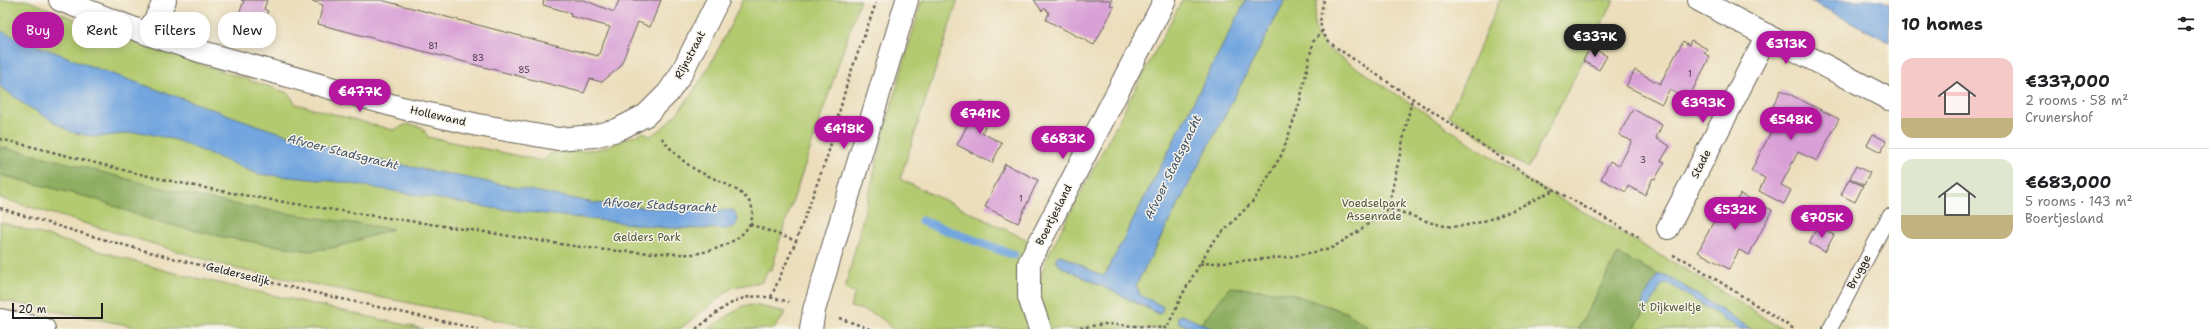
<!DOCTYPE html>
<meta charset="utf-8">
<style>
:root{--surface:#fff;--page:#f6f6f6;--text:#202124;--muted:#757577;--line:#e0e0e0;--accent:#b5179e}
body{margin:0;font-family:"Shantell Sans",sans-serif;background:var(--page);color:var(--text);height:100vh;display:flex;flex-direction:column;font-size:15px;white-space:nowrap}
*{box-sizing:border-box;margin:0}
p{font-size:13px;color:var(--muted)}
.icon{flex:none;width:22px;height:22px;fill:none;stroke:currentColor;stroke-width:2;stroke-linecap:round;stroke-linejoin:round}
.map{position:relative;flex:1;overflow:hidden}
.details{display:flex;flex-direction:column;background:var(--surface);width:320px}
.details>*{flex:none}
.guide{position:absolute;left:12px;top:12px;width:380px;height:36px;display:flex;gap:8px}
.scale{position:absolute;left:12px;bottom:10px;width:91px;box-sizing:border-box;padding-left:4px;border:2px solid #1c1c1c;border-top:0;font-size:11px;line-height:14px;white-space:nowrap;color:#1c1c1c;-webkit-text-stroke:3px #f7f3e8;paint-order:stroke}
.price{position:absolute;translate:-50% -34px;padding:0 9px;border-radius:14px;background:var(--accent);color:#fff;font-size:13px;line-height:26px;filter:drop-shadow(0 1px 2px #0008)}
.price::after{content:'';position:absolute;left:50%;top:24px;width:12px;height:9px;margin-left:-6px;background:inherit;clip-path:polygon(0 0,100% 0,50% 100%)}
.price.selected{background:#222;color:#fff}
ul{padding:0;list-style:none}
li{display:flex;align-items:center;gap:12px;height:100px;padding:0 12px}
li+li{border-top:1px solid var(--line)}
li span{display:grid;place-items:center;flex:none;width:112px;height:80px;border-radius:12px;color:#555}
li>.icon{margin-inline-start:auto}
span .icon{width:48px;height:48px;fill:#fffc;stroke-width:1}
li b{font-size:17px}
h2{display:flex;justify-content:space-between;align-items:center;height:48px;padding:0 12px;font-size:17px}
.chip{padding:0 14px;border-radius:16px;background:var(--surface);box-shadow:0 2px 10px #0003;font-size:14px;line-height:36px}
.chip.selected{background:var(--accent);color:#fff}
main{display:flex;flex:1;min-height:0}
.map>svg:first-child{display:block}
.green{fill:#b3ca6f;stroke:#687346}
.forest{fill:#8eae62;stroke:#55653f}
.water{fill:#73a6df;stroke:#48617e}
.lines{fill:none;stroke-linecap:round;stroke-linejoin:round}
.stream{stroke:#73a6df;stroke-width:9}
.building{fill:#d9a0d7}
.lane-casing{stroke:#656054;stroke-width:16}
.street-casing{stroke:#656054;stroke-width:24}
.secondary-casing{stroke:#656054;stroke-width:24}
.path{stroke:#656054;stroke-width:2.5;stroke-dasharray:3 3;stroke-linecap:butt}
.lane{stroke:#fff;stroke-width:14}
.street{stroke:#fff;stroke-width:22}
.secondary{stroke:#fff;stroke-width:22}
.labels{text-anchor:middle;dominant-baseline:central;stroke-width:3;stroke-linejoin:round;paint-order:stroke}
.number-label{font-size:9px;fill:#4b3d4b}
.street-label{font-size:11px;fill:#1c1c1c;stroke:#f7f3e8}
.park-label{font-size:11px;fill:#515939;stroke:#f7f3e8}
.water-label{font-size:12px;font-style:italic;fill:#3f536a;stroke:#f7f3e8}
</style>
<main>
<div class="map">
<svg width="1889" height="329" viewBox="0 0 1889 329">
<rect width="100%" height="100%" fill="#f7f3e8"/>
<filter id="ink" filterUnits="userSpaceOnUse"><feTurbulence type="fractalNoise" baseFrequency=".025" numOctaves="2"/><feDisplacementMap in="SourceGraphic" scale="8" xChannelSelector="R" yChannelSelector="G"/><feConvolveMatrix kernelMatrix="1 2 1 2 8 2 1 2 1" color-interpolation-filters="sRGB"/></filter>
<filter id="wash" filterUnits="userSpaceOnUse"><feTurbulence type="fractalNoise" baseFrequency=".012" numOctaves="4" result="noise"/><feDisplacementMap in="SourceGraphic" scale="16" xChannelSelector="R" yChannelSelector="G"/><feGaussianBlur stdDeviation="0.9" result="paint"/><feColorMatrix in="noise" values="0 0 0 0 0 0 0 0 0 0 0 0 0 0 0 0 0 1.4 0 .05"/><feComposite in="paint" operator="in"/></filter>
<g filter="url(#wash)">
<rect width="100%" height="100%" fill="#ecdebb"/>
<path class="green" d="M0 0H26L140 44 288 93 296 104 393 130 407 124 422 127 428 137 543 161 551 153 600 149 644 132 650 136C688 117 724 38 743 0H860L780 239 772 270 768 269 762 282 733 287 680 329H541L237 269 0 198Z
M922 0H958L900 179 1034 243 1035 329H891C881 314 867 311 850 307L855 293 845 289 888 118Z
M1182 0H1246L1105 275 1102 276 1063 256 1060 266 1159 314 1162 306 1140 295 1136 285 1285 0H1318C1312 21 1312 32 1328 49L1522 177 1704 280 1782 329H1751L1668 276 1659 275 1618 255 1578 329H1371L1348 313 1289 293 1230 287 1201 324 1182 315 1178 316V322L1192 329H1051L1047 324 1037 290 1046 259Z
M1500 0H1614L1528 168 1449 116Z
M0 222 174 273 424 329H147L0 300Z
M1664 278 1744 329H1634L1655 290Z
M754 305 786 312 774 329H708L743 306Z"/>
<path class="forest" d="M0 147C64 160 126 180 190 195 257 210 326 219 393 229L337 247 309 251 223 237 154 221 95 199 0 175Z
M1618 254 1659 275 1642 303 1647 308 1634 329H1578Z
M1230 287 1289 293 1348 313 1371 329H1213L1201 324Z"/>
<path class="water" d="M1246 0H1285L1136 285 1140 295 1162 306 1163 309 1160 314 1060 266 1056 259 1058 255 1063 256 1102 276 1105 275Z
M1809 0H1881L1889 4V42Z
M0 31 90 66 268 129 356 156 595 203 676 210H734L738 221 734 227 724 229 668 228 492 208 341 182 258 174 176 140 141 132 95 137 71 132 24 104 0 86Z
M1660 274 1668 276 1751 329H1740L1668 283 1662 285 1649 307H1644L1642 303 1656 277Z
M1182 315 1213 329H1192L1178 322V316Z"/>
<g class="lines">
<path class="stream" d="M922 221 1014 255"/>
</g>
<g id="blocks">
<path class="building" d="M241 0H267L264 9 268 11 261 28 237 19 244 1Z
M310 0H381L598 56 610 27 570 16 571 13 543 5 544 0H584L614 12 619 0H661L650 27 638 22 620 67 602 82 590 79 584 93 318 24 323 5Z
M1034 0H1112L1110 5 1114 7 1094 45 1046 20 1049 13 1045 8 1042 11Z
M1691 40 1707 49 1704 53 1710 57 1688 99 1669 90 1662 104 1626 86 1635 70 1660 84 1683 41 1689 45Z
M1590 47 1607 56 1599 70 1583 61Z
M1781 90 1839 119 1817 161 1798 152 1781 185 1791 190 1784 204 1759 191 1765 178 1751 171 1775 124 1766 120Z
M980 101 994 108 982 133 1002 143 992 163 957 145Z
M1633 109 1662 125 1656 138 1670 146 1661 161 1665 162 1655 179 1653 178 1645 195 1628 186 1626 192 1601 179 1610 161 1619 166 1632 141 1619 135Z
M1873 134 1886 141 1881 152 1867 145Z
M1005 164 1038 180 1018 223 985 207Z
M1856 166 1870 173 1864 185 1850 178Z
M1849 179 1863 186 1855 202 1841 195Z
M1740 194 1772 210 1749 255 1739 250 1729 269 1698 252 1723 203 1733 209Z
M1818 226 1834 235 1825 252 1809 243Z"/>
</g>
</g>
<g filter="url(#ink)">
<use href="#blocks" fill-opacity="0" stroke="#656054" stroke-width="1"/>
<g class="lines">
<defs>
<path id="lane" d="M1830 329 1889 216"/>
<path id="street" d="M60 0 148 34 206 53 402 108 478 125 558 139 594 136 617 130 646 115 668 93 681 74 718 0
M1699 0 1889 99
M148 34 165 0
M1668 228 1767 35
M1040 329 1029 297V263L1165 0"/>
<path id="secondary" d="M0 320 44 329
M811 329 814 310 907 0"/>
</defs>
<use href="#lane" class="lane-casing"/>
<use href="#street" class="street-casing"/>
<use href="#secondary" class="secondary-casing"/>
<path class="path" d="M1324 0C1318 22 1318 34 1337 48L1524 173 1642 239
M0 139C63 154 126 172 190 185 290 205 391 218 491 233 548 242 605 253 663 253 674 254 687 255 699 253 717 250 744 240 751 221 763 192 711 180 693 168 681 160 670 149 661 137
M0 208C157 259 318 294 478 329
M1388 209 1412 99
M750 224 796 241
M1673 255 1687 261 1794 329
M1200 264 1288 257 1330 249 1356 233 1388 209C1406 212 1422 221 1440 225 1473 233 1524 205 1554 190
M771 297 796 241 828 154 848 80 876 3
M839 318 870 329
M696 329C731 302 742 288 789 302
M1074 329 1104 324 1167 328 1182 295 1212 243 1254 200 1282 154 1299 105 1313 42 1322 31"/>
<use href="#lane" class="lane"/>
<use href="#street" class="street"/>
<use href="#secondary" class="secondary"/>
</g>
</g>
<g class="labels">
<g class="number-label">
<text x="433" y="46">81</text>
<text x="478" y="58">83</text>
<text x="524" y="70">85</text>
<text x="1690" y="74">1</text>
<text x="1643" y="160">3</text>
<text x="1021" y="199">1</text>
</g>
<g class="street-label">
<text transform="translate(690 55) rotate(-62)">Rijnstraat</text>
<text transform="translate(438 116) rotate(13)">Hollewand</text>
<text transform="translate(1701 164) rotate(-63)">Stade</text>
<text transform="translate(1054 215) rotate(-63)">Boertjesland</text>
<text transform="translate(1859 272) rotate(-62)">Brugge</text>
<text transform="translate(238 274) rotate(14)">Geldersedijk</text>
</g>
<g class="park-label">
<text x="1374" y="203">Voedselpark<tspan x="1374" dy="13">Assenrade</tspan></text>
<text x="647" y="237">Gelders Park</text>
<text x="1670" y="307">'t Dijkweitje</text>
</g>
<g class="water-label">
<text transform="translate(343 152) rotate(14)">Afvoer Stadsgracht</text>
<text transform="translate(1173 167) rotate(-64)">Afvoer Stadsgracht</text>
<text transform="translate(660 205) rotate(3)">Afvoer Stadsgracht</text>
</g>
</g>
</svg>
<div class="scale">20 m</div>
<b class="price selected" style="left:1595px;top:58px">€337K</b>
<b class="price" style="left:1786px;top:65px">€313K</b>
<b class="price" style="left:360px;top:113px">€477K</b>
<b class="price" style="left:1703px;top:124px">€393K</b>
<b class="price" style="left:980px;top:135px">€741K</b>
<b class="price" style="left:1791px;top:141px">€548K</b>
<b class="price" style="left:844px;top:150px">€418K</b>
<b class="price" style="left:1063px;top:160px">€683K</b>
<b class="price" style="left:1735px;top:231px">€532K</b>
<b class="price" style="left:1822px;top:239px">€705K</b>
<div class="guide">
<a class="chip selected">Buy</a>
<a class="chip">Rent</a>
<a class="chip">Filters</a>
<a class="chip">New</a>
</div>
</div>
<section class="details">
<h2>10 homes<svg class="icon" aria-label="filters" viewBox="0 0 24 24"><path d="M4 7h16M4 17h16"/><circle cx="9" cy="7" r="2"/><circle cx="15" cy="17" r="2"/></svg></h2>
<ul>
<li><span style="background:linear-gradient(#f6c9c9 75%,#c2b280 0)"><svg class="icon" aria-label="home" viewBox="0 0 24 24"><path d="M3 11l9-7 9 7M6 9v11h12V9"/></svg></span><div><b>€337,000</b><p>2 rooms · 58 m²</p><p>Crunershof</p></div></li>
<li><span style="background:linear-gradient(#dfe7d0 70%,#c2b280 0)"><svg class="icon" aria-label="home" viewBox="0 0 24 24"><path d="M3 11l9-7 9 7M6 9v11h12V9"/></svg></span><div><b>€683,000</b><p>5 rooms · 143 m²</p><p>Boertjesland</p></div></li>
</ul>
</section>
</main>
